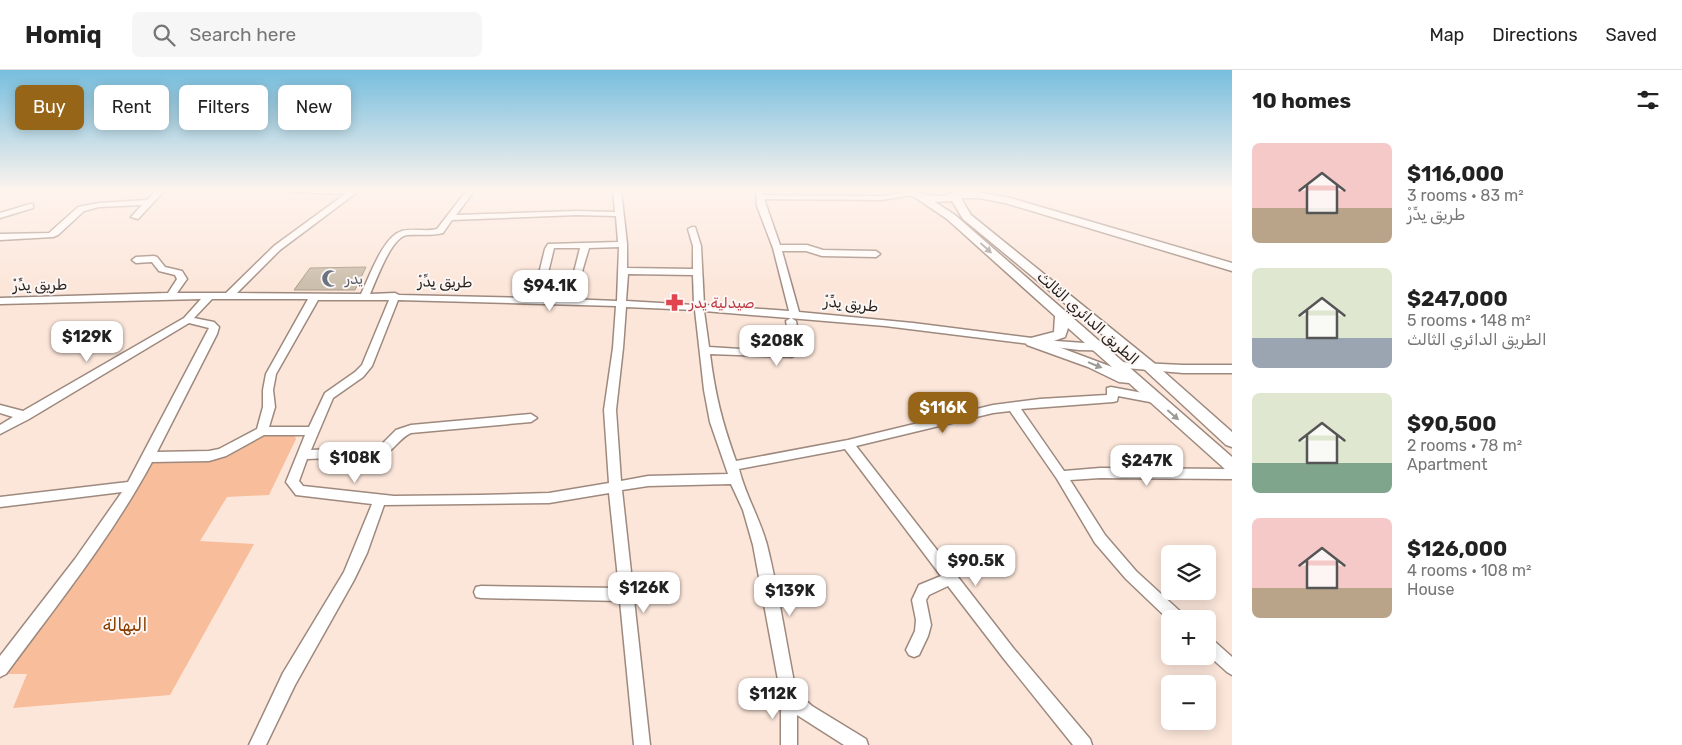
<!DOCTYPE html>
<meta charset="utf-8">
<style>
:root{--surface:#fff;--page:#f6f6f6;--text:#222;--muted:#767676;--line:#e0e0e0;--accent:#966517}
body{margin:0;font-family:Rubik,Cairo,sans-serif;background:var(--page);color:var(--text);height:100vh;display:flex;flex-direction:column;font-size:19px;white-space:nowrap}
*{box-sizing:border-box;margin:0}
p{font-size:16px;color:var(--muted)}
.icon{flex:none;width:28px;height:28px;fill:none;stroke:currentColor;stroke-width:2;stroke-linecap:round;stroke-linejoin:round}
.map{position:relative;flex:1;overflow:hidden}
.panel{display:flex;flex-direction:column;background:var(--surface);width:450px}
.panel>*{flex:none}
.hud{position:absolute;left:15px;top:15px;width:475px;height:45px;display:flex;gap:10px}
.controls{position:absolute;left:1161px;top:475px;display:grid;gap:10px}
.controls a{display:grid;place-items:center;width:55px;height:55px;border-radius:8px;background:var(--surface);box-shadow:0 2px 12px #0003;font-size:25px}
.price{position:absolute;translate:-50% -42px;padding:0 11px;border-radius:10px;background:#fff;color:#222;font-size:16px;line-height:32px;filter:drop-shadow(0 1px 2px #0008)}
.price::after{content:'';position:absolute;left:50%;top:30px;width:15px;height:11px;margin-left:-8px;background:inherit;clip-path:polygon(0 0,100% 0,50% 100%)}
.price.active{background:var(--accent);color:#fff}
ul{padding:0;list-style:none}
li{display:flex;align-items:center;gap:15px;height:125px;padding:0 20px}
li span{display:grid;place-items:center;flex:none;width:140px;height:100px;border-radius:8px;color:#555}
li>.icon{margin-inline-start:auto}
span .icon{width:60px;height:60px;fill:#fffc;stroke-width:1}
li b{font-size:21px}
h2{display:flex;justify-content:space-between;align-items:center;height:60px;padding:0 20px;font-size:21px}
.pill{padding:0 18px;border-radius:8px;background:var(--surface);box-shadow:0 2px 12px #0003;font-size:18px;line-height:45px}
.pill.active{background:var(--accent);color:#fff}
header{display:flex;align-items:center;gap:30px;box-sizing:border-box;height:70px;padding:0 25px;background:var(--surface);border-bottom:1px solid var(--line)}
header strong{font-size:24px}
nav{display:flex;gap:28px;margin-inline-start:auto;font-size:18px}
.search{width:350px;height:45px;background:var(--page);display:flex;align-items:center;gap:12px;box-sizing:border-box;padding:0 18px;border-radius:8px;color:var(--muted);font-size:19px}
main{display:flex;flex:1;min-height:0}
.map>svg:first-child{display:block}
.green{fill:#f8bd9b}
.building{fill:#ccbeac;stroke:#a99c8a}
.lines{fill:none;stroke-linecap:round;stroke-linejoin:round}
.minor-casing{stroke:#9e897e;stroke-width:3}
.major-casing{stroke:#9e897e;stroke-width:3}
.minor{fill:#fff;fill-rule:evenodd}
.major{fill:#fff;fill-rule:evenodd}
.oneway{fill:#9d9a98}
.labels{text-anchor:middle;dominant-baseline:central;stroke-width:4;stroke-linejoin:round;paint-order:stroke}
.worship-label{font-size:15px;fill:#5b616d;stroke:#fcf7f5;text-anchor:start}
.street-label{font-size:15px;fill:#261e1a;stroke:#fcf7f5}
.health-label{font-size:15px;fill:#be3a42;stroke:#fcf7f5;text-anchor:start}
.near-park-label{font-size:18px;fill:#8a3f00;stroke:#fcf7f5}
</style>
<header>
<strong>Homiq</strong>
<div class="search"><svg class="icon" aria-label="search" viewBox="0 0 24 24"><circle cx="10" cy="10" r="6"/><path d="M15 15l6 6"/></svg>Search here</div>
<nav><a>Map</a><a>Directions</a><a>Saved</a></nav>
</header>
<main>
<div class="map">
<svg width="1232" height="675" viewBox="0 0 1232 675">
<rect width="100%" height="100%" fill="#fce6da"/>
<path class="green" d="M260 364H294L296 369 269 425 227 427 200 471 254 474 170 625 13 638 27 604H0L150 392 211 386Z"/>
<path class="building" d="M366 197 355 220H294L310 198Z"/>
<g class="lines">
<defs>
<path id="minor" d="M157 120H165L138 149 131 147 142 135 99 137 84 141 58 165 53 167 0 170V164L49 163 78 137 99 133 147 130Z
M286 120H360L280 180 237 223 361 224C369 208 383 166 402 161 414 158 426 162 437 159L467 120H475L456 145 576 141 615 142 613 120H621L627 174V198L693 199V176L688 159 692 157H695L701 176 704 235 789 241 773 178 757 136 756 120H762L763 125 882 126 912 121V125L882 130 764 129 780 175H807L823 180 876 181 880 184 876 187 822 186 806 181H782L799 242 913 253 1056 271 1126 276 1130 277 1131 279 1130 281 1079 280 885 256 704 241 709 277 787 282 791 280 786 251 791 248 796 251 801 281 792 287 710 284C715 324 722 352 736 391L848 370 993 335 1040 329 1107 325V318L1111 317 1159 326 1161 329 1155 333 1118 326 1117 331 1113 332 1021 339 1064 401 1100 398 1232 399V409L1100 408 1070 410 1105 465 1136 501 1183 544 1185 549H1170V551L1126 509 1095 473 1057 409 1010 341 993 343 856 376 1014 579 1090 669 1092 675H1073L1004 589 948 516 929 525 926 530 931 555 928 566 919 585 914 587 909 585 906 580 915 561 916 550 912 530 919 515 941 506 845 379 739 399C745 424 760 449 767 475 779 523 786 573 796 622L812 636 866 669 868 675H844L797 645V675H781V626L753 475 743 440 731 414 648 416 622 420 650 675H634L620 531 481 528 476 527 474 522 476 517 481 516 619 518 609 423 549 433 384 435 367 483 354 510 295 615 266 675H249L283 603 344 502 372 434 296 425 286 412 305 365H264L226 386 209 391 152 392C111 468 57 535 6 604L0 607V586L75 489 122 422 0 437V427L128 412 209 258 189 253 29 349 0 364V355L13 347 0 343V335L23 341 184 248 201 229 0 234V228L168 223 177 209 175 205 159 201 152 192 136 193 132 190 136 187 154 186 157 187 165 197 182 201 187 209 177 223H226L274 176 345 124 290 122ZM576 145 616 146 618 172 548 174 545 179 533 228 399 225 395 223 370 224C376 211 391 167 407 165 420 164 431 166 443 163L452 150ZM619 177 617 231 542 228 547 209 574 208 581 205 589 178ZM554 178H580L574 202 548 203ZM628 204 693 205 694 235 626 231ZM212 229H308L266 304 263 320V337L257 359 219 379 209 381 157 382 217 264 219 257 214 252 194 248ZM318 230H389L362 295 355 302 325 323 309 357H269L275 337 273 320 276 304ZM398 230 616 236 613 278 604 340 609 413 549 423 480 425 394 426 303 416 299 411 307 389 382 386C394 381 399 368 411 363L531 352 537 348 531 344 411 355 396 360 379 377 311 380 333 328 363 307 372 296ZM626 237 695 240 704 320 710 352 728 404 648 406 621 411 616 340 623 278Z
M30 134H33V138L0 148V143Z
M1118 292 1183 295H1232V303H1183L1114 297 1113 295Z
M1208 568 1213 570 1232 587V605L1227 602 1208 585Z"/>
<path id="major" d="M898 120H912L926 125 941 126 964 120 1007 127 1232 193V201L1005 133 979 128H961L971 145 1154 293 1232 362V377L1226 375 1144 299 963 149 952 131 935 132 955 145 1232 387V402L1226 400 1129 313 1119 312 1088 297 1027 275 1025 272 1027 269 1054 262 1055 246 947 149 916 128ZM1068 258 1112 297 1048 273 1065 267Z"/>
</defs>
<use href="#minor" class="minor-casing"/>
<use href="#major" class="major-casing"/>
<use href="#minor" class="minor"/>
<use href="#major" class="major"/>
</g>
<defs><path id="oneway-solid" d="M-6-.8H1V-3.2L6.5 0L1 3.2V.8H-6Z" transform="scale(1.25)"/></defs>
<g class="oneway">
<use href="#oneway-solid" transform="translate(986 178) rotate(42)"/>
<use href="#oneway-solid" transform="translate(1095 295) rotate(22)"/>
<use href="#oneway-solid" transform="translate(1173 345) rotate(41)"/>
</g>
<linearGradient id="sky" x2="0" y2="1"><stop stop-color="#77bede"/><stop offset="0.56" stop-color="#fef4ee"/><stop offset="1" stop-color="#fef4ee" stop-opacity="0"/></linearGradient>
<rect width="1232" height="215" fill="url(#sky)"/>
<defs>
<symbol id="mosque-bare" viewBox="-9 -9 18 18"><path d="M3.5-4.9A6 6 0 1 0 3.5 4.9A5 5 0 1 1 3.5-4.9Z" fill="#6b7280" stroke="#fcf7f5" stroke-width="2.5" paint-order="stroke"/></symbol>
<symbol id="pharmacy-bare" viewBox="-9 -9 18 18"><path d="M-2-6h4v4h4v4h-4v4h-4v-4h-4v-4h4Z" fill="#e0444e" stroke="#fcf7f5" stroke-width="2.5" paint-order="stroke"/></symbol>
</defs>
<g fill-rule="evenodd">
<use href="#mosque-bare" x="318" y="196" width="25" height="25"/>
<use href="#pharmacy-bare" x="662" y="220" width="25" height="25"/>
</g>
<g class="labels">
<g class="worship-label">
<text x="345" y="209">يدر</text>
</g>
<g class="street-label">
<text transform="translate(445 212) rotate(1)">طريق يِدِّرْ</text>
<text transform="translate(40 215) rotate(-1)">طريق يِدِّرْ</text>
<text transform="translate(851 234) rotate(6)">طريق يِدِّرْ</text>
<text transform="translate(1088 248) rotate(42)">الطريق الدائري الثالث</text>
</g>
<g class="health-label">
<text x="689" y="233">صيدلية يدر</text>
</g>
<g class="near-park-label">
<text x="125" y="555">البهالة</text>
</g>
</g>
</svg>
<div class="controls">
<a><svg class="icon" aria-label="layers" viewBox="0 0 24 24"><path d="M12 4l9 5-9 5-9-5zM3 14l9 5 9-5"/></svg></a>
<a>+</a>
<a>−</a>
</div>
<b class="price" style="left:550px;top:242px">$94.1K</b>
<b class="price" style="left:87px;top:293px">$129K</b>
<b class="price" style="left:777px;top:297px">$208K</b>
<b class="price active" style="left:943px;top:364px">$116K</b>
<b class="price" style="left:355px;top:414px">$108K</b>
<b class="price" style="left:1147px;top:417px">$247K</b>
<b class="price" style="left:976px;top:517px">$90.5K</b>
<b class="price" style="left:644px;top:544px">$126K</b>
<b class="price" style="left:790px;top:547px">$139K</b>
<b class="price" style="left:773px;top:650px">$112K</b>
<div class="hud">
<a class="pill active">Buy</a>
<a class="pill">Rent</a>
<a class="pill">Filters</a>
<a class="pill">New</a>
</div>
</div>
<section class="panel">
<h2>10 homes<svg class="icon" aria-label="filters" viewBox="0 0 24 24"><path d="M4 7h16M4 17h16"/><circle cx="9" cy="7" r="2"/><circle cx="15" cy="17" r="2"/></svg></h2>
<ul>
<li><span style="background:linear-gradient(#f6c9c9 65%,#b9a48a 0)"><svg class="icon" aria-label="home" viewBox="0 0 24 24"><path d="M3 11l9-7 9 7M6 9v11h12V9"/></svg></span><div><b>$116,000</b><p>3 rooms · 83 m²</p><p>طريق يِدِّرْ</p></div></li>
<li><span style="background:linear-gradient(#dfe7d0 70%,#9aa5b1 0)"><svg class="icon" aria-label="home" viewBox="0 0 24 24"><path d="M3 11l9-7 9 7M6 9v11h12V9"/></svg></span><div><b>$247,000</b><p>5 rooms · 148 m²</p><p>الطريق الدائري الثالث</p></div></li>
<li><span style="background:linear-gradient(#dfe7d0 70%,#7fa58c 0)"><svg class="icon" aria-label="home" viewBox="0 0 24 24"><path d="M3 11l9-7 9 7M6 9v11h12V9"/></svg></span><div><b>$90,500</b><p>2 rooms · 78 m²</p><p>Apartment</p></div></li>
<li><span style="background:linear-gradient(#f6c9c9 70%,#b9a48a 0)"><svg class="icon" aria-label="home" viewBox="0 0 24 24"><path d="M3 11l9-7 9 7M6 9v11h12V9"/></svg></span><div><b>$126,000</b><p>4 rooms · 108 m²</p><p>House</p></div></li>
</ul>
</section>
</main>
